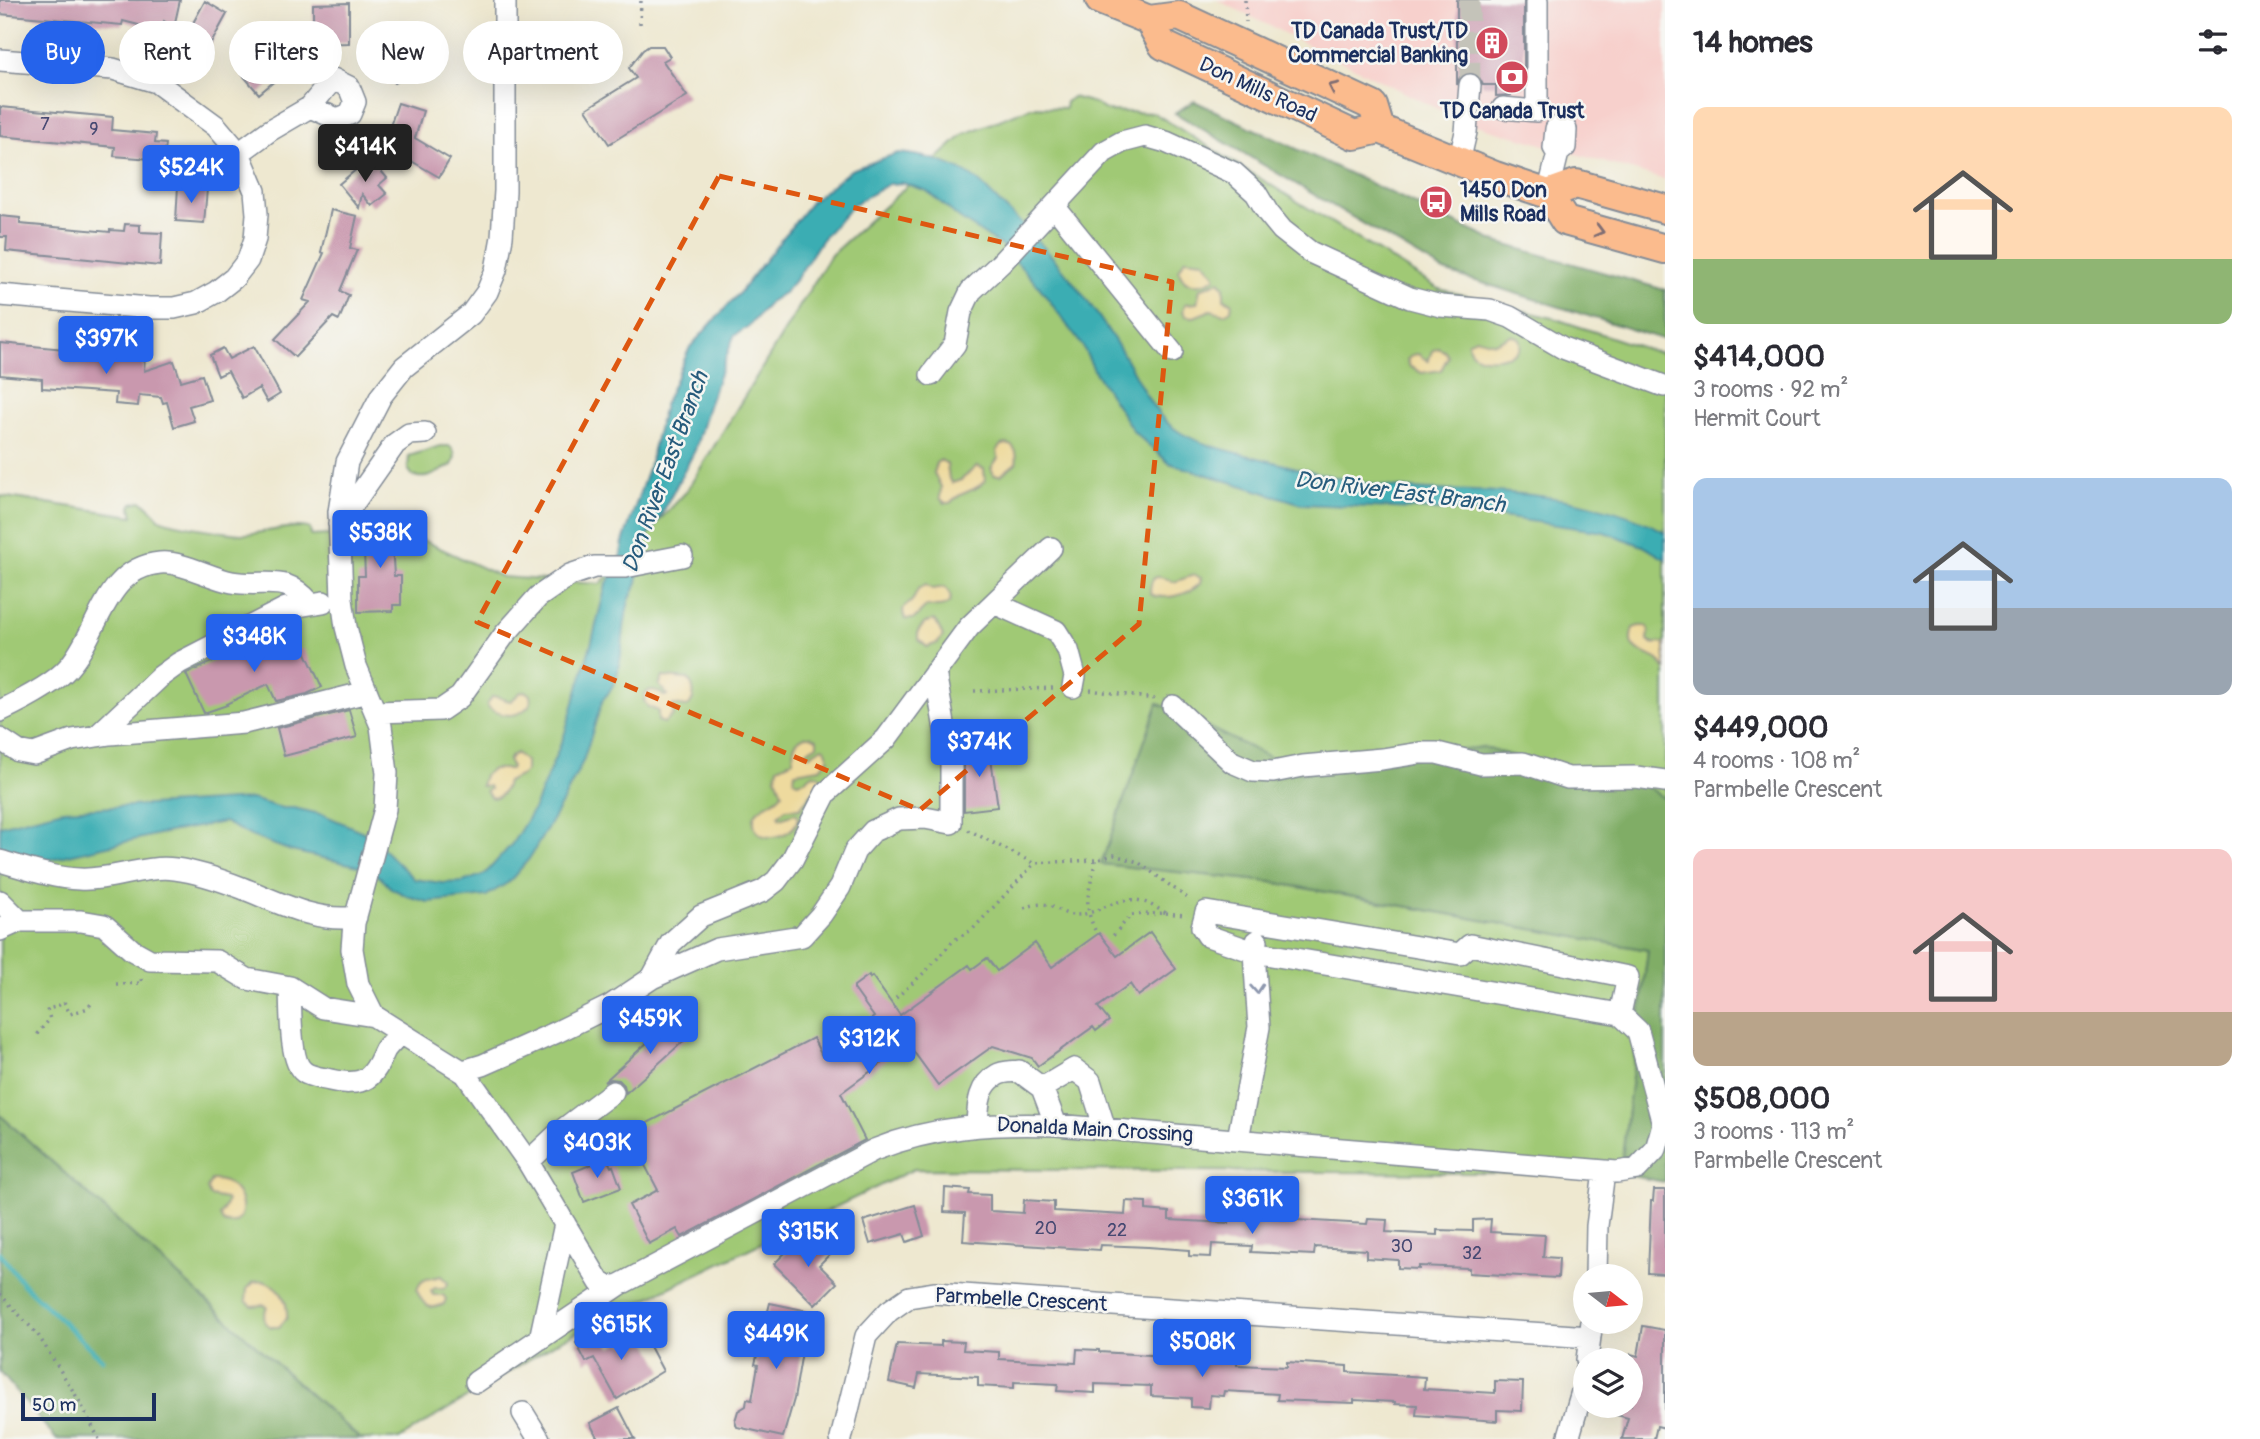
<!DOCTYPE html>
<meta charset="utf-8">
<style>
:root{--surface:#fff;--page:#f2f2f3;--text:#2b2b33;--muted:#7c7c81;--accent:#2563eb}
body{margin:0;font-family:Pangolin,sans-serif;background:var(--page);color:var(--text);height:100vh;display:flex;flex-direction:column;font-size:26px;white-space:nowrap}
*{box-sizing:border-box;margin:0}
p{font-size:23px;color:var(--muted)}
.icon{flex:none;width:38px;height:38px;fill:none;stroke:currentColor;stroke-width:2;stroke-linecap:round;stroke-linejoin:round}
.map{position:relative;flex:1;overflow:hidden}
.drawer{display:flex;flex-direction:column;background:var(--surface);width:595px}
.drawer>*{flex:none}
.banner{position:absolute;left:21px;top:21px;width:665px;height:63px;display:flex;gap:14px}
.needle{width:46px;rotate:106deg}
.buttons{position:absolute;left:1573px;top:1264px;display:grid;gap:14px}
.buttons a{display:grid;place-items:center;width:70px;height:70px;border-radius:50%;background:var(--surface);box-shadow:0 7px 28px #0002;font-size:35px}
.scale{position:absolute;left:21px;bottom:18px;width:135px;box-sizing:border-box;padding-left:7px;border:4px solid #1b2f5e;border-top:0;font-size:19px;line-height:24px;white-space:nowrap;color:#1b2f5e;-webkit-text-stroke:5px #f6f6f2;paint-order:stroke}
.price{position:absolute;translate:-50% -60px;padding:0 16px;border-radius:7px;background:var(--accent);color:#fff;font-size:23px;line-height:46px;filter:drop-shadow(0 2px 4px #0008)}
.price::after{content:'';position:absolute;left:50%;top:42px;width:21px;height:16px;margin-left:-10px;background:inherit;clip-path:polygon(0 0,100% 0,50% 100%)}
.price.on{background:#222;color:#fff}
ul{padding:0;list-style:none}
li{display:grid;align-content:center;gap:14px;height:371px;padding:0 28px}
li span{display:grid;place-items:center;height:217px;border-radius:14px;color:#555}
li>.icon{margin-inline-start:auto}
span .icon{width:126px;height:126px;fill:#fffc;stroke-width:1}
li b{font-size:30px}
h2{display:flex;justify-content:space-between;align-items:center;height:84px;padding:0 28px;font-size:30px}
.chip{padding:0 24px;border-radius:32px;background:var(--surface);box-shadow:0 7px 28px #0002;font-size:24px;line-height:63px}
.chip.on{background:var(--accent);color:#fff}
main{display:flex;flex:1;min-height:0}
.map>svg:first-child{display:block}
.built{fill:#f7d0cc}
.green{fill:#a0c974;stroke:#5e7c69;stroke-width:2}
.forest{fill:#80ad66;stroke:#4e6e62;stroke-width:2}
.sand{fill:#eeda9e;stroke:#84847e;stroke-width:2}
.water{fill:#3badb3;stroke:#2b6e88;stroke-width:2}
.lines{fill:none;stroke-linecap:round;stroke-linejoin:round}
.stream{stroke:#3badb3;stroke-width:5}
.building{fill:#c998ae}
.minor-tunnel{stroke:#c4c3b9;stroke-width:21;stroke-dasharray:21 10;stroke-linecap:butt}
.minor-casing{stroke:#848c97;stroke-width:24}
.major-casing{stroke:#848c97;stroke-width:32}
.path{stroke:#848c97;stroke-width:3.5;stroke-dasharray:2 5;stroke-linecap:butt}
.minor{stroke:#fff;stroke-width:21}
.major{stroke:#fbbb8d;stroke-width:28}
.oneway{stroke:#806e73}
.oneway2{stroke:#8d97ae}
.marked{fill:none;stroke:#de5710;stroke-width:5;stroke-dasharray:14 9;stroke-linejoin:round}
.labels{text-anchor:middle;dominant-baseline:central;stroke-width:5;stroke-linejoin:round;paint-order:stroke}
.number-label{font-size:18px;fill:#464972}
.poi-label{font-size:21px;font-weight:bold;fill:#1b2f5e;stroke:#f6f6f2;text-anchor:end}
.street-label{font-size:21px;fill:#1b2f5e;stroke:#f6f6f2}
.water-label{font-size:23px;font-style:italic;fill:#265b7c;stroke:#f6f6f2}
</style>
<main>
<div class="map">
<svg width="1665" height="1439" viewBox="0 0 1665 1439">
<rect width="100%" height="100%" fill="#f6f6f2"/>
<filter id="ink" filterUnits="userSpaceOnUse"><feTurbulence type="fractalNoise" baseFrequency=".0143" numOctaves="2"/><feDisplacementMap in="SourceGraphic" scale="14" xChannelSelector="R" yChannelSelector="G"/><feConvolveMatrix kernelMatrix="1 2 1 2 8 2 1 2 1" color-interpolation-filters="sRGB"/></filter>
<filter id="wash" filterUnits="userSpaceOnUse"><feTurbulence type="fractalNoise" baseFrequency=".00686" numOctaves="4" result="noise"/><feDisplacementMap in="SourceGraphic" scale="28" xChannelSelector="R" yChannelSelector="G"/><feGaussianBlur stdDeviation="1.57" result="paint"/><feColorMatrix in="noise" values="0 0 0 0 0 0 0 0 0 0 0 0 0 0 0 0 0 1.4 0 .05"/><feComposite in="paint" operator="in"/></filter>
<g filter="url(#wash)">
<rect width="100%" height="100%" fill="#eee8d0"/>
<path class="built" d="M1217 0H1665V180L1462 121Z"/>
<path class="green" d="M1072 97 1094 103 1107 111 1154 113 1439 289 1556 319 1665 355V799L1645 785 1302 773 1257 752 1101 864 1271 882 1648 950 1620 1174 914 1169 559 1341 399 1439H360L0 1115V496L133 516 131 507 133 503 141 501C150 505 153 513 160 519 167 524 229 533 241 534 259 535 296 522 310 529L311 536 403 531 502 577 600 584 686 492 831 255 964 134 1032 107 1065 108 1066 102Z
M440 446H449C456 450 456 458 452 465 439 471 428 481 413 476L408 469 409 456Z"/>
<path class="forest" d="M1194 101 1496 242 1665 290V340L1444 271 1175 113Z
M1158 703 1302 773 1482 747 1547 766 1645 785 1665 799V1182L1620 1174 1648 950 1271 882 1101 864Z
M0 1115 360 1439H56L0 1372Z"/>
<path class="sand" d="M1185 259 1204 261 1215 275V278C1202 287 1183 288 1179 270Z
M1219 281 1224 286V299L1232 302 1231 310 1224 314 1211 310 1194 317 1186 316 1183 311 1185 304 1197 303 1200 289Z
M1511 335 1519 338C1520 343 1522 345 1519 349 1511 360 1468 365 1468 343L1475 338 1495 343Z
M1438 348 1446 352 1448 357 1441 370 1422 373 1410 367 1407 360 1412 355 1418 354 1428 361 1433 350Z
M1007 444C1016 446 1018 455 1016 463L1001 475H994L991 468 998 458 997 450 1001 445Z
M941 460 947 464 949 479 952 483 961 480 977 466 984 469 985 481C973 494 963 489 950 503H945L940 498 941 487 934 473 936 463Z
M1194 575 1201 578 1200 584C1188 595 1165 601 1150 594 1150 574 1156 574 1174 582Z
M926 585 932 589 945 587C960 605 942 609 927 606L914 619H905C899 604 908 608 914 598 918 590 916 588 926 585Z
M933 620 936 622 943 636 938 643 927 647 918 639V631L925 623Z
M1639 626H1646L1649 629 1648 640 1653 644 1665 643V670C1663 667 1660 662 1658 660 1644 650 1624 654 1633 628Z
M663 677 688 679C695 688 696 699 687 707L673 705V715L664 723 658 721V711L648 707 644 701 645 693C652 687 658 691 664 696L667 695 659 685Z
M525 691 530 695 531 703C521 718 503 718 489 708L487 704 492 697C500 695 503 701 511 701L521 692Z
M805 736H811L817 739V745L807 751 808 755H810L822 747 825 748 829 758 820 768 795 772 794 780 797 782 805 780 813 774 819 775 822 781 800 808 786 809 778 815 780 818 795 813 799 816C796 838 757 846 754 824 751 805 775 805 782 793L776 777 778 767 793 760C793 748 793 741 805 736Z
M516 753 526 762V770L522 775 507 782C505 790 500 801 490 797L486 791 490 789 489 786H481L484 775 493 769H510L511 766 508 761 511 756Z
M211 1180C248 1177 252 1233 223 1222L220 1216 227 1202 226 1199 210 1196 207 1189Z
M441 1276 448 1283 447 1286 443 1289 435 1288 431 1291 433 1295H443L446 1299 444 1304C429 1312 422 1304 417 1290 422 1276 429 1280 441 1276Z
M263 1281C281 1287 288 1300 287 1318L279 1327H271L265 1323 264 1315 267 1307 265 1305 252 1306 246 1301 247 1289 254 1282Z"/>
<path class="water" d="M898 153C923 155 946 161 968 174 980 181 990 193 999 202 1045 244 1087 296 1120 349 1138 377 1151 416 1181 433 1206 447 1235 452 1262 459 1311 472 1361 485 1412 489 1440 491 1468 490 1497 492 1553 496 1615 505 1665 532V559L1643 546 1604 532 1461 511 1302 504 1169 463 1134 432 1095 372 1083 347 1040 288 1003 247 959 218 927 191 903 183 889 184 854 204 822 239 797 278 785 292 771 301 749 326 734 336 708 406 695 450 655 527C639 540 641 562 637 582 636 589 631 594 629 601 620 630 626 678 603 699L583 761 561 805 529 859 509 882 486 896 428 902 407 896 391 888 380 877 363 867 291 851 251 836 224 822 159 834 43 861 0 854V826L63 810 251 799 282 808H294L324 815 368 834 414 879 442 883 463 882 485 874 512 844 535 806 564 736 592 641 606 585 620 560 623 542 649 466 664 405 690 347 740 292 812 201 851 170Z"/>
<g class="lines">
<path class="stream" d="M0 1253 23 1284 102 1359"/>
</g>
<g id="blocks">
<path class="building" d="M0 0H180L174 27 164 21 162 31 123 21 122 25 0 14Z
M1457 0H1524V87H1511V95L1496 96V85H1483L1478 75 1470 72 1460 77 1457 85Z
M205 1 227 14 209 47 187 34Z
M349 3V43L313 44V4Z
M250 31 272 49 289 69 259 94 242 74 256 62 237 46Z
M406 32 424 57 413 64 416 68 395 83 372 49 394 34 397 39Z
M649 46H663L670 57 663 61 687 96 609 144 586 109 636 78 629 68 643 50Z
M398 103 423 111 415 138 450 159 439 177 377 141V135L383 125 389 129Z
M0 107 113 117 112 130 156 134 155 143 166 144 164 160 114 156 115 147 0 136Z
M370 158 387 178 379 185 387 194 372 206 362 194 359 208 339 184Z
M178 186 207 189 204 223 176 221Z
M331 210 357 216 350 248 357 250 340 291 349 295 339 320 333 317 295 357 275 339 310 302 303 300 324 253 321 252Z
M0 216 20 218V224L110 232V230L124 231 125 224 140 225V232L162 233 160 266 6 251 7 237H0Z
M0 343 97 352 98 349 120 351V354L145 356 144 371 174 361 181 381 202 375 210 400 189 406 194 421 174 427 167 402 163 403 161 397 139 395 138 406 115 404 116 393 42 388V379L0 375Z
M254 346 280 394 267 402 259 388 242 398 228 371 218 376 210 355 223 348 229 359Z
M403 524V541H392L394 576H401V605H393V611L358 612V576H365L363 526Z
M273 633 280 648 285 645 286 649H304L322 687 307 694 276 701 268 684 226 704 227 705 204 713 186 674Z
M349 710 357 737 284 756 277 728Z
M989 745 998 807 964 811V764L962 749Z
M1150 932 1176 969 1138 996 1130 984 1098 1007 1109 1021 1096 1031 1093 1027 1038 1066 1032 1058 993 1046 938 1085 908 1044 841 1093 865 1140 682 1237 677 1229 649 1244 629 1205 658 1190 628 1133 813 1038 822 1056 874 1017 854 989V986L869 975 870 978 872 976 900 1015 969 965 972 969 987 958 997 971 1035 943 1052 967 1099 933 1117 956Z
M672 1020 688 1037 626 1093 624 1085 619 1080 611 1079 604 1082Z
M607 1158 611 1167 613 1166 621 1188 584 1202 573 1172Z
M945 1188 970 1190 969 1194 990 1195V1211L1023 1213 1024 1200 1054 1202V1211L1125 1215 1126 1201 1146 1202V1210L1169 1212V1220L1229 1223V1215L1253 1217V1213L1279 1215V1219L1367 1224 1368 1219 1387 1220 1386 1232 1437 1235V1230L1473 1231V1220L1491 1219 1490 1232 1545 1235 1543 1257 1559 1258 1558 1278 1469 1273V1268L1419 1266V1269L1398 1268V1260L1366 1258V1250L1315 1247 1314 1255 1251 1252 1252 1246 1212 1244 1211 1257 1189 1256V1250L1148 1247 1101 1245 1100 1250 963 1241 965 1213 944 1212Z
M1654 1190H1665V1274L1648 1273 1651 1201H1653Z
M915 1205 924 1236 907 1242 904 1234 870 1244 863 1221Z
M820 1234 835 1249 819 1265 837 1283 815 1305 774 1264 796 1242 804 1251Z
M770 1303 813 1312 807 1341 804 1340 794 1399 783 1437 737 1427 735 1421 738 1411 746 1406 747 1399 752 1400 758 1365 755 1364Z
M1643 1326 1665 1330V1428L1657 1426 1654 1439H1622L1628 1418 1598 1410 1599 1405H1631V1354L1638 1356Z
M601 1329 611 1347 622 1341 624 1345 644 1335 663 1371 617 1399 594 1358 586 1362 576 1343Z
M941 1341 964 1342 963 1350 999 1352V1359L1033 1361 1076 1363 1077 1349 1099 1350V1352L1237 1360V1365L1287 1367V1362L1347 1366V1372L1425 1377 1424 1389 1495 1393V1381L1523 1382 1522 1411 1497 1410V1421L1416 1415 1417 1405 1395 1404V1402L1354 1400V1403L1277 1400 1278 1394 1224 1391 1223 1396 1210 1395 1209 1408 1191 1407V1398L1151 1396V1386L1095 1384V1393L1057 1391 1058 1384 1014 1382V1388L978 1386V1377L919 1374 916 1388 889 1382 897 1344 941 1346Z
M619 1408 635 1439H598L590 1423Z"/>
</g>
</g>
<g filter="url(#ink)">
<use href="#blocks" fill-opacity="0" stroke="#848c97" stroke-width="2"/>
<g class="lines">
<path class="minor-tunnel" d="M1469 0 1470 85"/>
<defs>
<path id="minor" d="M505 0V191L502 237 496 270 487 292 471 314 404 367 381 396 347 462 339 512 342 599 346 627 356 666 381 726 387 773 385 809 354 923 352 949 358 984 374 1016 465 1073 528 1162 600 1283 609 1287 619 1285 874 1150C933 1126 993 1123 1056 1125L1617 1172 1637 1169 1656 1149 1663 1124 1638 1031 1620 1014 1254 952 1208 936 1202 927 1206 912 1460 954 1470 945 1628 977 1620 1014
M0 60 113 69 156 82 216 126 239 153 255 191 257 214 255 239 248 260 234 278 216 292 196 303 174 308H149L0 295
M1503 108 1537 111V0
M239 153 269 131 310 107 337 119 350 114 355 102 349 87 333 79 310 107
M1459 162 1466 132 1470 85
M1548 194 1558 153 1565 147 1566 130 1561 125 1556 129 1554 148 1558 153
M1054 206 1172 352
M931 375 955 344 961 312 971 291 1001 263 1104 152 1122 142 1145 136 1166 142 1234 173 1256 193 1268 213 1282 230 1310 252 1410 298 1441 306 1490 310 1510 317 1563 348 1664 386
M339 524 395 444 409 434 425 433
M994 603 1056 631 1068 650 1075 676 1073 687
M1173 706 1232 762 1253 771 1273 772 1303 766 1382 759 1420 753H1437L1481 764 1523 763 1568 778 1636 777 1665 781
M0 711C21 701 53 685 68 668 99 634 104 568 160 563 182 561 210 578 232 582 268 588 284 572 311 604
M376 712 441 710 460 697 505 634 538 597 570 575 594 567H625L682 556
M97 736 161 676 179 663 286 608 323 602
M0 739 18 751 34 754 72 740 110 734 244 723 367 692
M0 861C25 868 52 878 79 879 111 881 143 865 175 869 198 872 221 880 242 888 278 902 316 923 356 917
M0 901 20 921
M0 930 20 921H81L104 925 132 950 150 960 217 961 247 979 290 987 323 1008 374 1016
M652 978 671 943 701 916 763 891 776 881 792 860 826 793 886 739 969 627 1051 548
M290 987C291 1006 289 1062 304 1072 310 1077 322 1078 330 1080 341 1083 358 1084 367 1078 377 1071 380 1060 385 1050 389 1044 395 1039 400 1034
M463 1071 483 1065 557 1032 610 1006 652 978 717 949 802 936 821 915 840 887 855 851 873 831 899 819 925 818 951 823V764L935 672
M977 1125C978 1107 978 1085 997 1075 1003 1071 1013 1072 1019 1071L1042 1088
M1056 1125 1042 1088 1074 1069 1090 1081 1105 1129
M1238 1139 1259 1027 1254 952 1257 941
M528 1162 561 1131 613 1092
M1596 1276 1597 1226 1604 1172
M540 1339 565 1224
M1587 1360 1592 1321
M476 1382 619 1285
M523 1413 539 1439
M841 1439 866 1336 889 1311 909 1297 934 1293 1590 1337
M1568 1439 1584 1385 1586 1371"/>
<path id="major" d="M1100 0 1149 20 1179 16 1373 106 1380 129
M1149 20 1163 45 1354 135 1380 129 1495 176 1548 194 1576 184 1665 209
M1548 194 1565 221 1665 249"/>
</defs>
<use href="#minor" class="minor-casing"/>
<use href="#major" class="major-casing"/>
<path class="path" d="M1245 0 1246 22
M640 24 641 0
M1090 690 1155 699
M974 691 1054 688
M968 830 1033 863 1095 860 1114 855 1138 862 1190 900
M1095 860C1091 892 1081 899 1095 930
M1024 908C1056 896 1055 916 1077 915 1099 914 1118 895 1141 901 1149 903 1158 909 1166 913L1131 915 1112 937
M1166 913 1185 915
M116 984 142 983 140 975
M896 998 927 970 954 940 972 930 1035 863
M37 1034 50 1019 47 1009 56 1007 64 1002 70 1014 88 1008 93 1001
M0 1294 38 1335 80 1402 99 1439"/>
<use href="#minor" class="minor"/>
<use href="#major" class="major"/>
</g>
<defs><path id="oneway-chevron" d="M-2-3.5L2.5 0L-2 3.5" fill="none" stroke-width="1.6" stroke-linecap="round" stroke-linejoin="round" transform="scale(1.75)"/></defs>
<g class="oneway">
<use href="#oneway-chevron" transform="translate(1333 87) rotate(-155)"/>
<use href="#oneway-chevron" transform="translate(1599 231) rotate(15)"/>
</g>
<use class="oneway2" href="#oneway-chevron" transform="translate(1257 989) rotate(86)"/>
</g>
<path class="marked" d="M719 176 1172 282 1139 624 920 810 477 622Z"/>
<defs>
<symbol id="building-disc" viewBox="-11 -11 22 22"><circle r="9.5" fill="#d1495b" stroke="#f6f6f2"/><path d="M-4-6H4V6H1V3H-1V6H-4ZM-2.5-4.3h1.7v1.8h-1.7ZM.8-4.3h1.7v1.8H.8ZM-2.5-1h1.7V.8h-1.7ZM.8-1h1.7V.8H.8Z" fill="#fff"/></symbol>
<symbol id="bank-disc" viewBox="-11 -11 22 22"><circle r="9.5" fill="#d1495b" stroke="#f6f6f2"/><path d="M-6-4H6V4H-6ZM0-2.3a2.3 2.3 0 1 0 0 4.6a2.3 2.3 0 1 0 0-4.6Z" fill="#fff"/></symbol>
<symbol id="bus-disc" viewBox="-11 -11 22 22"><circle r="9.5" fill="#d1495b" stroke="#f6f6f2"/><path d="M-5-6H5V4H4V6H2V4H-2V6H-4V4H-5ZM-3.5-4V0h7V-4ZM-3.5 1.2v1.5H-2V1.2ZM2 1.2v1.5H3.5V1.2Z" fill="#fff"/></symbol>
</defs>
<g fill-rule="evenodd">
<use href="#building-disc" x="1473" y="24" width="38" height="38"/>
<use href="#bank-disc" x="1493" y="58" width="38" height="38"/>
<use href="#bus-disc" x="1417" y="183" width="38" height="38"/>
</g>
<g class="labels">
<g class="number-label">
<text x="45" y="124">7</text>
<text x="94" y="129">9</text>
<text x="1046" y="1228">20</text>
<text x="1117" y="1230">22</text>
<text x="1402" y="1246">30</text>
<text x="1472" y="1253">32</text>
</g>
<g class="poi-label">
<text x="1468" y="31">TD Canada Trust/TD<tspan x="1468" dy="24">Commercial Banking</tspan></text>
<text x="1512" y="111" text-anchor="middle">TD Canada Trust</text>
<text x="1460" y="190" text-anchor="start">1450 Don<tspan x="1460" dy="24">Mills Road</tspan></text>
</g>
<g class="street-label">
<text transform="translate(1258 90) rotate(25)">Don Mills Road</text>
<text transform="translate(1095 1130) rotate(3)">Donalda Main Crossing</text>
<text transform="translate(1021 1300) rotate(3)">Parmbelle Crescent</text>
</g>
<g class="water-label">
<text transform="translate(665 472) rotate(-70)">Don River East Branch</text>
<text transform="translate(1400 492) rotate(7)">Don River East Branch</text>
</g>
</g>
</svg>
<div class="buttons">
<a><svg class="needle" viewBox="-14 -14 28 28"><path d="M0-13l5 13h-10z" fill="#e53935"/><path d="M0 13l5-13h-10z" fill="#7c7c81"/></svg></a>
<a><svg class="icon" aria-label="layers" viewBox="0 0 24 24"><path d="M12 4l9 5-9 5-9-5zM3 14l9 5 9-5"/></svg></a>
</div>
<div class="scale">50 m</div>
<b class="price on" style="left:365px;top:184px">$414K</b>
<b class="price" style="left:191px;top:205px">$524K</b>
<b class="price" style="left:106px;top:376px">$397K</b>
<b class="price" style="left:380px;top:570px">$538K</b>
<b class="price" style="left:254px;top:674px">$348K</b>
<b class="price" style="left:979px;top:779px">$374K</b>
<b class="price" style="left:650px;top:1056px">$459K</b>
<b class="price" style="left:869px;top:1076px">$312K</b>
<b class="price" style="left:597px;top:1180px">$403K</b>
<b class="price" style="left:1252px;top:1236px">$361K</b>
<b class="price" style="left:808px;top:1269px">$315K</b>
<b class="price" style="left:621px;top:1362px">$615K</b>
<b class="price" style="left:776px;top:1371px">$449K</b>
<b class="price" style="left:1202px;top:1379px">$508K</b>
<div class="banner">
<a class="chip on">Buy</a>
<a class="chip">Rent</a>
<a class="chip">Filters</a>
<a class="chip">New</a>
<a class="chip">Apartment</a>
</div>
</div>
<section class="drawer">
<h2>14 homes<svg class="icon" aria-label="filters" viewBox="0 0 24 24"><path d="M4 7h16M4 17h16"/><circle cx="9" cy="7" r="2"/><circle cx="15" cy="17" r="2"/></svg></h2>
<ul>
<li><span style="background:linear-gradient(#ffd9b3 70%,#8fb573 0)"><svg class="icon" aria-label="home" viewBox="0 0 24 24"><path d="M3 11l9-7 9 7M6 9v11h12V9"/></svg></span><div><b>$414,000</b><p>3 rooms · 92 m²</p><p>Hermit Court</p></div></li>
<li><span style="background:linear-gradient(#a9c7e8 60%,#9aa5b1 0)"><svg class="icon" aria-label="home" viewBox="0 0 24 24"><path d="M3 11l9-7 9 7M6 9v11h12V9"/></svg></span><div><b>$449,000</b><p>4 rooms · 108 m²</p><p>Parmbelle Crescent</p></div></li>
<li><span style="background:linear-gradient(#f6c9c9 75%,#b9a48a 0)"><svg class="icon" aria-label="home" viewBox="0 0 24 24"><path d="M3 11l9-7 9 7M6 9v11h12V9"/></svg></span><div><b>$508,000</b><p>3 rooms · 113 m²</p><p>Parmbelle Crescent</p></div></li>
</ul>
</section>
</main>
